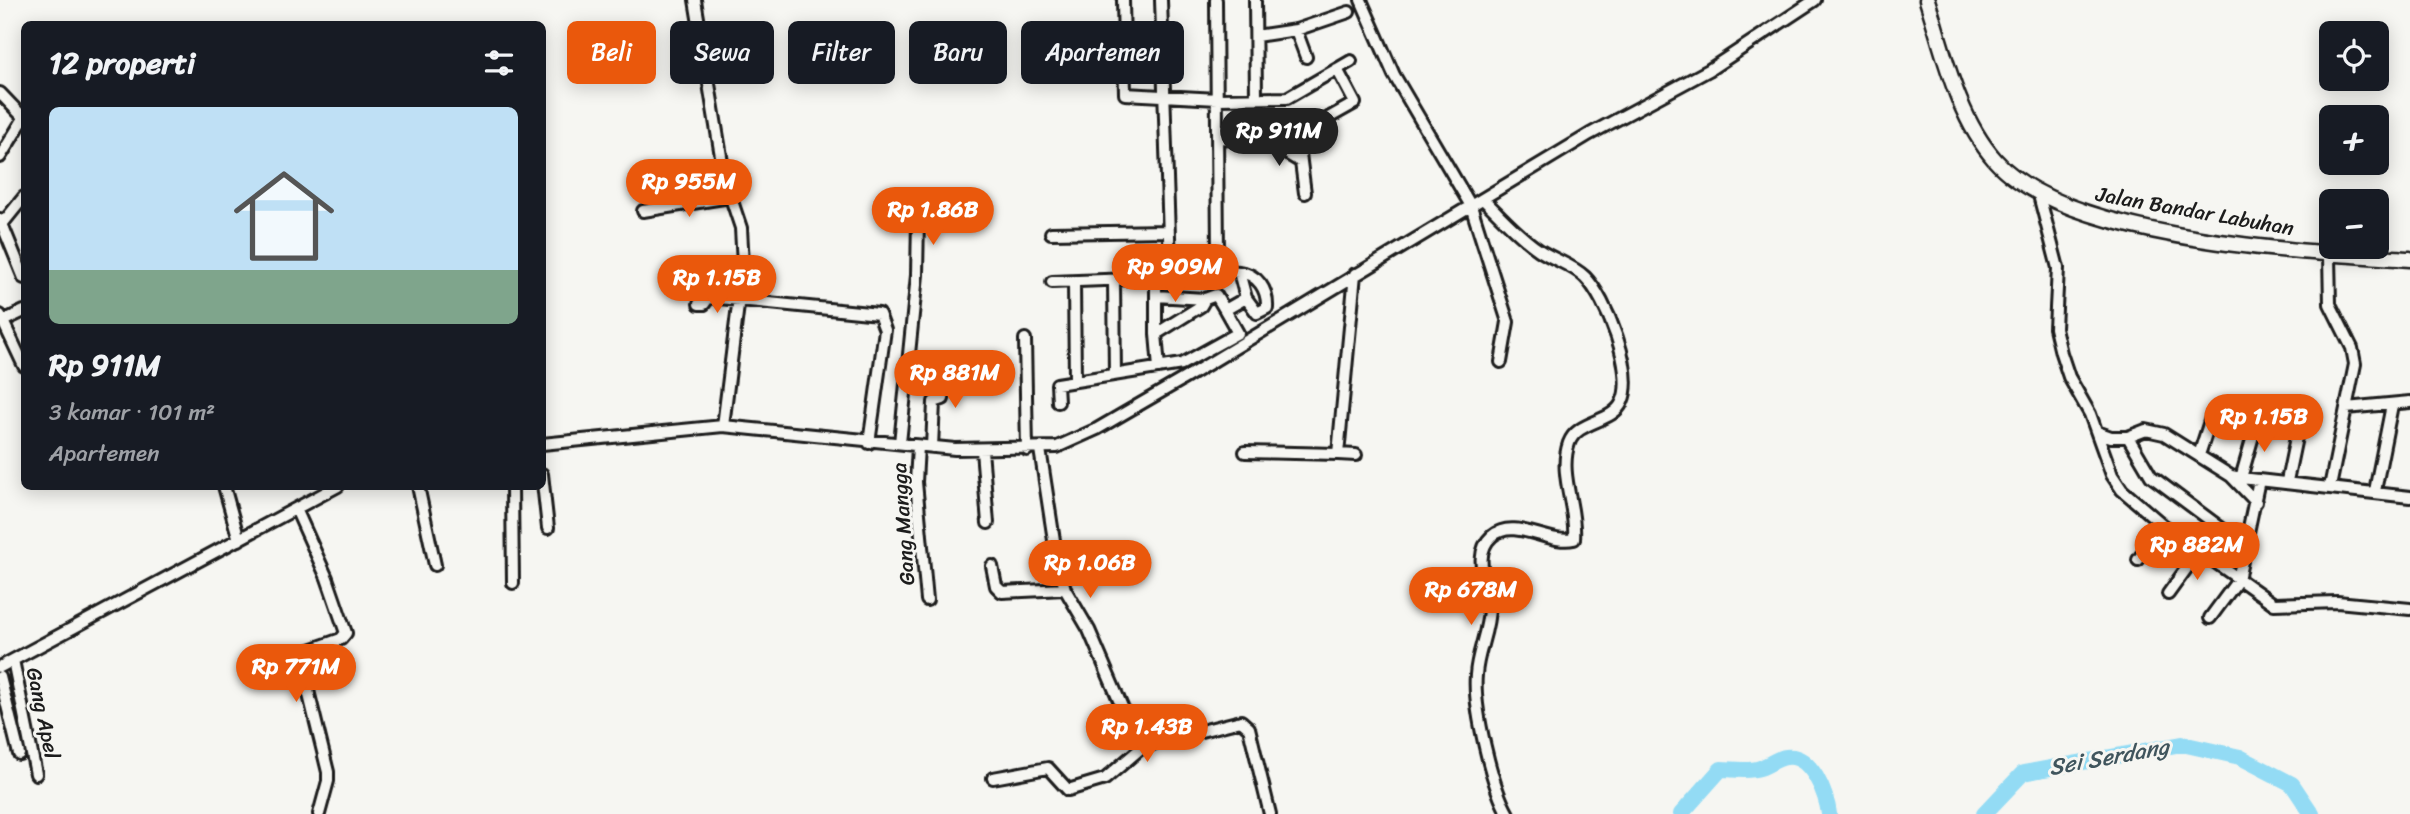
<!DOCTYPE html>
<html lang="id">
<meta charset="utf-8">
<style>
:root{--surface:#171b24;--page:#20242c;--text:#f1f3f6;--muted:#9ea1a6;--accent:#ea580c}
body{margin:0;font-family:Sriracha,sans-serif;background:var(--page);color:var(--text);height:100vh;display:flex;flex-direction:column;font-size:26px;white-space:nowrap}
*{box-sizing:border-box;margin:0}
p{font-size:23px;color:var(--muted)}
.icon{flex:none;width:38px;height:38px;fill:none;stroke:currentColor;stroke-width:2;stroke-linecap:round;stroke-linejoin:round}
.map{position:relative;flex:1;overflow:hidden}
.sheet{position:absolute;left:21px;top:21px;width:525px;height:469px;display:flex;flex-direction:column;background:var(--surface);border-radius:10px;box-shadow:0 4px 18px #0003}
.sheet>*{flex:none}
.hud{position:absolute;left:567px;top:21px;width:665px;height:63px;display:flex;gap:14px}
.tools{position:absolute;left:2319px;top:21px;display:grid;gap:14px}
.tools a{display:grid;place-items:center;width:70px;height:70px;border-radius:10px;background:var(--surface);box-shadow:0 4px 18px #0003;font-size:35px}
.price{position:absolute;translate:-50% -60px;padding:0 16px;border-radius:24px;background:var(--accent);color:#fff;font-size:23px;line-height:46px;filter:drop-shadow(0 2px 4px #0008)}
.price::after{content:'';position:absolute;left:50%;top:42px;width:21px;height:16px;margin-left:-10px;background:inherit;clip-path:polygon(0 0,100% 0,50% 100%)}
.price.active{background:#222;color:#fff}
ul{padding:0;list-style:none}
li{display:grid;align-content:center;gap:14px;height:371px;padding:0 28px}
li span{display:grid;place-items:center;height:217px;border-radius:10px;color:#555}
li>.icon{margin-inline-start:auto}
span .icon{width:126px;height:126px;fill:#fffc;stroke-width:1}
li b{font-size:30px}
h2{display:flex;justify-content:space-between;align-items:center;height:84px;padding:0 28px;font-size:30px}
.tag{padding:0 24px;border-radius:10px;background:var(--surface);box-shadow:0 4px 18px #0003;font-size:24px;line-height:63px}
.tag.active{background:var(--accent);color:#fff}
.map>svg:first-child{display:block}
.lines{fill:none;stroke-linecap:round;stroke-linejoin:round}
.river{stroke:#93dbf4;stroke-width:16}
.minor-casing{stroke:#1c1c1c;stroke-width:16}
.major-casing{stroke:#1c1c1c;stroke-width:19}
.minor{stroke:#f6f6f2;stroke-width:10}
.major{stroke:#f6f6f2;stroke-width:14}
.labels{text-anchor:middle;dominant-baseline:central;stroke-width:6;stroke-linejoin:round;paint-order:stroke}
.street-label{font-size:21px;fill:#1c1c1c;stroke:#f6f6f2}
.water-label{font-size:23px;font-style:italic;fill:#40555d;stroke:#f6f6f2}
</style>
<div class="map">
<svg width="2410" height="814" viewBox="0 0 2410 814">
<rect width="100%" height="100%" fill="#f6f6f2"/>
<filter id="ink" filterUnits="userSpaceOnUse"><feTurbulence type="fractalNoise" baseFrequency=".0143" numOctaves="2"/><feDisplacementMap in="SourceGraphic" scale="14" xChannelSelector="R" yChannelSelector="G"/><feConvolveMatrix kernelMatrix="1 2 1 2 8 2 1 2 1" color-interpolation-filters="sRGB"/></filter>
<g filter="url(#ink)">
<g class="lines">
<path class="river" d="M1681 814 1721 769C1733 769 1748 772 1760 768 1769 765 1777 758 1786 757 1811 753 1827 795 1829 814
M1984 814 2023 773 2182 744 2240 757 2292 784 2312 814"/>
<defs>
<path id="minor" d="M695 0 725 180 741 228 743 265 723 426
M1123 0 1125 94 1218 99 1287 98 1351 61
M1161 0 1170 266 1239 272C1258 274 1268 290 1267 308L1257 313 1246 298 1239 272
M1216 0 1218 256
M1255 0 1256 98
M1361 0 1394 75 1471 206 1508 322 1501 362
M1296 30 1306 57
M1256 36 1296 30 1349 12
M0 93 24 118 0 157
M1298 135 1301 162
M1217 138 1264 140 1298 135 1355 103 1337 69
M1264 140 1301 162 1305 193
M2039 195 2058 268 2055 328 2061 353 2069 377 2090 414 2112 475 2122 490 2163 525 2274 604 2337 602 2410 609
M1484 200C1502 217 1518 236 1539 250 1554 260 1573 265 1585 277 1606 298 1636 373 1622 402 1613 423 1577 420 1569 443 1558 474 1577 508 1574 539 1548 545 1515 517 1492 536 1471 555 1488 584 1489 607 1489 631 1477 652 1476 675 1473 707 1492 787 1508 814
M643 211 730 197
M0 219 24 278
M3 223 24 197
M1051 233 1167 231
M2329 256 2330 304 2352 348 2355 364 2330 487
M1114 281 1115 375
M1052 282 1156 278V296
M1074 283 1075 380
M699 304H704L709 297 879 314 885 330 869 443
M0 315 24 366
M3 321 24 311
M1156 334V296L1205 299
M1025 339 1027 450
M1159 368 1156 334 1201 306 1205 299 1216 295 1225 310
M1058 402 1057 384 1182 364 1238 333 1225 310 1246 298
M2346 408 2410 402
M2097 432 2111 437H2128L2146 430 2164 434 2231 476 2241 478 2410 497
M2128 437 2151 476 2245 546
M900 443 917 275 918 219
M542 444 723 426 955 449 1057 447 1097 429 1185 378 1590 134 1709 70 1815 0
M918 446 916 482 927 600
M932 447 934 402 943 399 947 368
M1040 449 1057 560 1065 589 1089 630 1140 749
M982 450 988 523
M1245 452 1338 454 1355 274
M1338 454 1356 455
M2199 455 2212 415
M542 474 548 528
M2231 476 2256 502
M2241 478 2257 422
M2287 481 2300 418
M224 486 239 540
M418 486 435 565
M512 486 513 583
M2375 491 2392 405
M296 509 327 578 346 633 341 639 307 651 301 662 328 772V781L319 814
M2138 560 2163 525
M992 566 996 586 1002 592 1065 589
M2168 594 2199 551
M2210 618 2238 580 2259 480
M13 660 36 774
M0 667 338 486
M0 677 19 754
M993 778 1048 768 1068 790 1105 779 1140 749 1157 742 1241 721 1249 728 1270 814"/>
<path id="major" d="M1927 0C1944 53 1957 117 1995 160 2067 241 2304 252 2410 259"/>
</defs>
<use href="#minor" class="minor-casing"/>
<use href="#major" class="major-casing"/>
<use href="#minor" class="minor"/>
<use href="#major" class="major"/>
</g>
</g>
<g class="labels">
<g class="street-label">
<text transform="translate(2195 211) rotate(10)">Jalan Bandar Labuhan</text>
<text transform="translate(903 524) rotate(-94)">Gang Mangga</text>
<text transform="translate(43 713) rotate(78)">Gang Apel</text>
</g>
<g class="water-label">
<text transform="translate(2109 757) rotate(-10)">Sei Serdang</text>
</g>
</g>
</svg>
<div class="tools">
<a><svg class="icon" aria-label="locate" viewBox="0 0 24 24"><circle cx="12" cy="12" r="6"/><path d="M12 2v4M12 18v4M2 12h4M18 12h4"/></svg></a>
<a>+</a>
<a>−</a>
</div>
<b class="price active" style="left:1279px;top:168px">Rp 911M</b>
<b class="price" style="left:689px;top:219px">Rp 955M</b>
<b class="price" style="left:933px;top:247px">Rp 1.86B</b>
<b class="price" style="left:1175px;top:304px">Rp 909M</b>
<b class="price" style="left:717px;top:315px">Rp 1.15B</b>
<b class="price" style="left:955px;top:410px">Rp 881M</b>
<b class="price" style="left:2264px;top:454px">Rp 1.15B</b>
<b class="price" style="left:2197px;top:582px">Rp 882M</b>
<b class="price" style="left:1090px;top:600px">Rp 1.06B</b>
<b class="price" style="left:1471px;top:627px">Rp 678M</b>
<b class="price" style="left:296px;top:704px">Rp 771M</b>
<b class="price" style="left:1147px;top:764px">Rp 1.43B</b>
<div class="hud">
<a class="tag active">Beli</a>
<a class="tag">Sewa</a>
<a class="tag">Filter</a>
<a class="tag">Baru</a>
<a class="tag">Apartemen</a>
</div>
<section class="sheet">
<h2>12 properti<svg class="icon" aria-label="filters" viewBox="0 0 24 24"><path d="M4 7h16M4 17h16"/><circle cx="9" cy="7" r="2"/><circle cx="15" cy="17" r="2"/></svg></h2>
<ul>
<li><span style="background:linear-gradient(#bfe0f5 75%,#7fa58c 0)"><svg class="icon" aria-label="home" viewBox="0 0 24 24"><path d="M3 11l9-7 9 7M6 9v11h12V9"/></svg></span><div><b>Rp 911M</b><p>3 kamar · 101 m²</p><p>Apartemen</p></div></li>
</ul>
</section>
</div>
